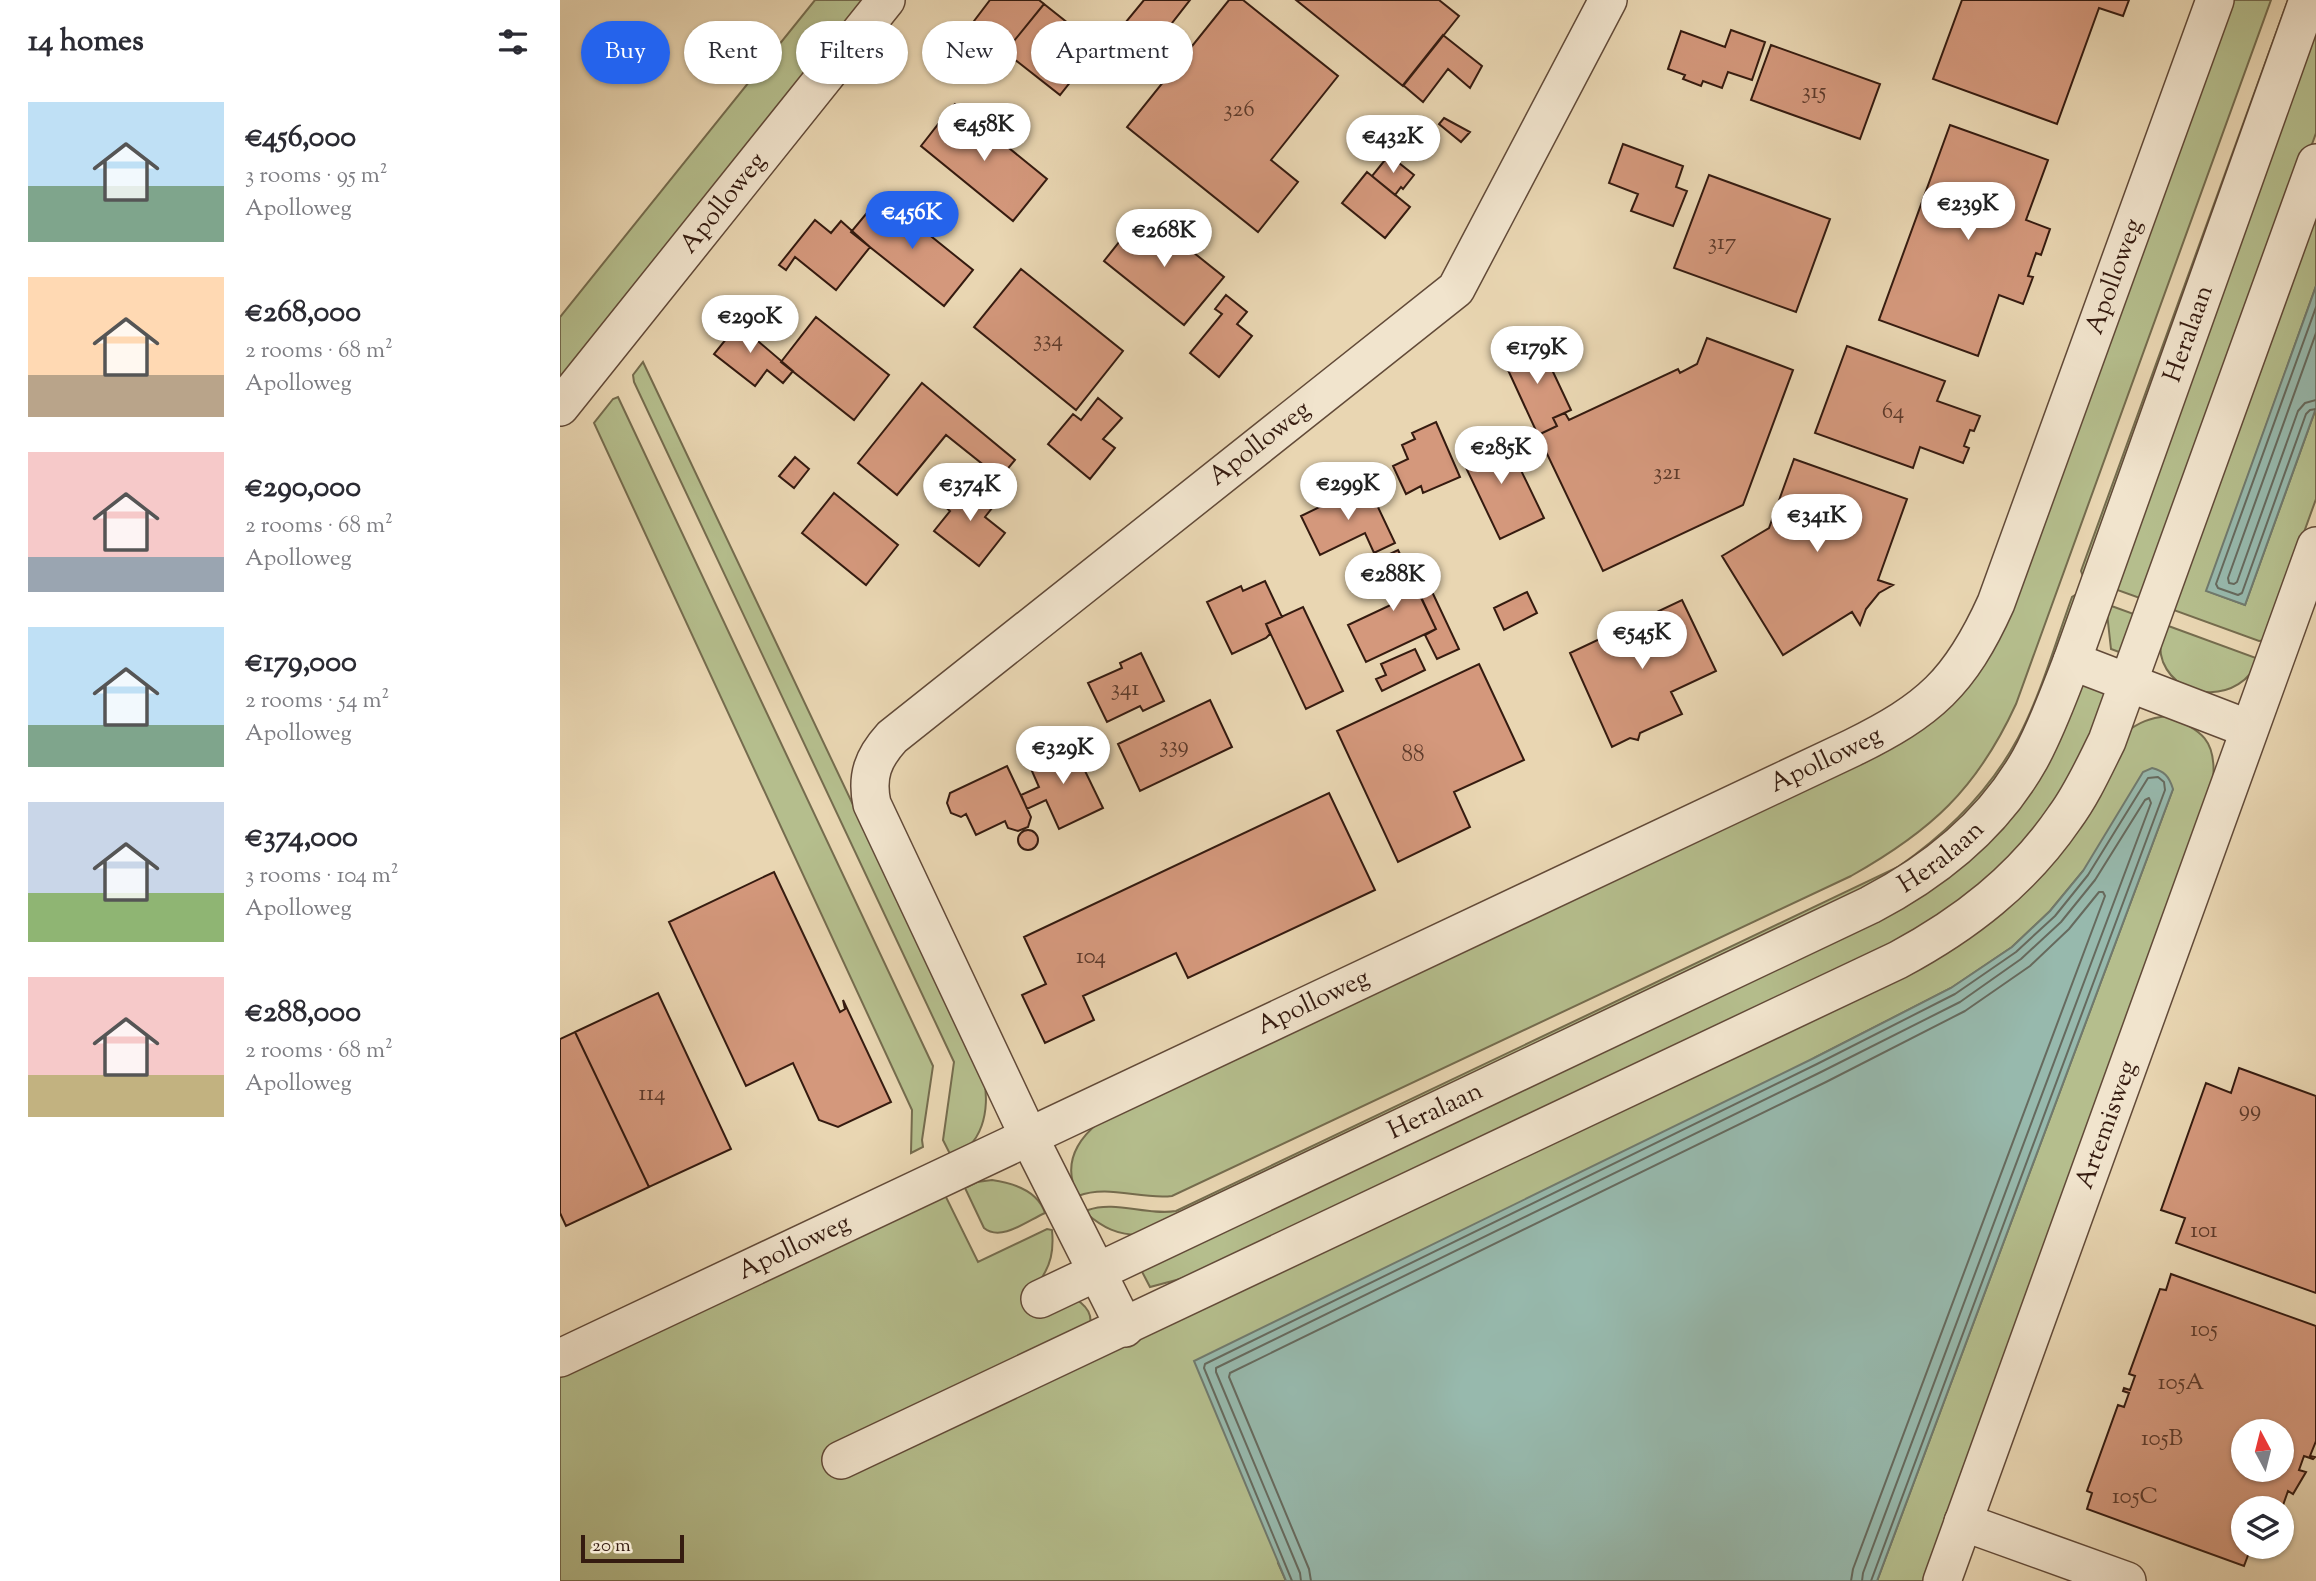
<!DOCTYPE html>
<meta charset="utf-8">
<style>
:root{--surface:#fff;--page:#f2f2f3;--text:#2b2b33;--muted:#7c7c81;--accent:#2563eb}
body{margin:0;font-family:"Sorts Mill Goudy",serif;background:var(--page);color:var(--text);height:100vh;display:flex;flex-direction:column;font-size:26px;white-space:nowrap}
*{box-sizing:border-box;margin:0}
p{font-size:23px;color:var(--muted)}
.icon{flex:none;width:38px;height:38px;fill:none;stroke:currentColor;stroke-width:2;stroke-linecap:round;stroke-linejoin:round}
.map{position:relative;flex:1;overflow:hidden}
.drawer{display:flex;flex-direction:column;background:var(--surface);width:560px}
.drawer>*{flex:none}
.banner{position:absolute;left:21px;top:21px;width:665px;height:63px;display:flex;gap:14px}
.needle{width:46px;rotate:353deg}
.controls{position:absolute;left:1671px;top:1419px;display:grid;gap:14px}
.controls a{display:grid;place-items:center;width:63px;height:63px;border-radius:50%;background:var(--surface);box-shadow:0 2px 5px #0004;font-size:35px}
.scale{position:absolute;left:21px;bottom:18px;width:103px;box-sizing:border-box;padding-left:7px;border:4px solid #351b10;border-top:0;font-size:19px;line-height:24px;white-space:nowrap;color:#351b10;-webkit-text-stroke:5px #f1e4cd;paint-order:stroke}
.price{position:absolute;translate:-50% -60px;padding:0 16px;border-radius:24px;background:#fff;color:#222;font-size:23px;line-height:46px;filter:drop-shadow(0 2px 4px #0008)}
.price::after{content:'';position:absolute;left:50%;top:42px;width:21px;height:16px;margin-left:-10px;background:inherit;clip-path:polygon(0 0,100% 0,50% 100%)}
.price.on{background:var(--accent);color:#fff}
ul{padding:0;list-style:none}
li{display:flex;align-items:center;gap:21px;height:175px;padding:0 28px}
li span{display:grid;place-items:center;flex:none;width:196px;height:140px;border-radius:0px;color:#555}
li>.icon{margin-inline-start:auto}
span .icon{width:84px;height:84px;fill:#fffc;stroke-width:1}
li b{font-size:30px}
h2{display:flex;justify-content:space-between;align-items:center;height:84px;padding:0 28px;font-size:30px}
.pill{padding:0 24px;border-radius:32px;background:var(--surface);box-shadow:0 2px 5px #0004;font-size:24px;line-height:63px}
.pill.on{background:var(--accent);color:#fff}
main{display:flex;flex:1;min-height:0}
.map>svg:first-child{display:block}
.green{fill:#b5be8d;stroke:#756c4e;stroke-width:2}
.water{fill:#97b9ad;stroke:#707a6e;stroke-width:2}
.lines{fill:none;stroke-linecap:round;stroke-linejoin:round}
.shore{stroke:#666a5e;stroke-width:2}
.building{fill:#d4987c;stroke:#351b10;stroke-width:2;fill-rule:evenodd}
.minor-casing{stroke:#624a38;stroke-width:40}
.minor{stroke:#f1e4cd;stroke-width:37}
.labels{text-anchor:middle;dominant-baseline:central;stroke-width:5;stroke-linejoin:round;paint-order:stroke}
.number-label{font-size:23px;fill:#5d3a2b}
.street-label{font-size:26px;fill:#351b10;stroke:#f1e4cd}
</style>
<main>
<section class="drawer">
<h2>14 homes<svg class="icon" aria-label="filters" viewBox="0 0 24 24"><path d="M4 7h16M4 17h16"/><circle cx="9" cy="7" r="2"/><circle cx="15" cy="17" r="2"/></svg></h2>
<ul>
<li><span style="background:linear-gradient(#bfe0f5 60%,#7fa58c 0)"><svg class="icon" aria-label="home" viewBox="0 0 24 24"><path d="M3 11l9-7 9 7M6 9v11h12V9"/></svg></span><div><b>€456,000</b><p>3 rooms · 95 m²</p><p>Apolloweg</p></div></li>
<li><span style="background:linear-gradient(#ffd9b3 70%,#b9a48a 0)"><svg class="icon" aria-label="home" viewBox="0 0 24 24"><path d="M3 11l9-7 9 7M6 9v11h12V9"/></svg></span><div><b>€268,000</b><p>2 rooms · 68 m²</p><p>Apolloweg</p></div></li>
<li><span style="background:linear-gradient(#f6c9c9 75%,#9aa5b1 0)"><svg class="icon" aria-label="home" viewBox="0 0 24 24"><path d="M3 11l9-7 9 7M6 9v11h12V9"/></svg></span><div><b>€290,000</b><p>2 rooms · 68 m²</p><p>Apolloweg</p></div></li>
<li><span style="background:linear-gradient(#bfe0f5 70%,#7fa58c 0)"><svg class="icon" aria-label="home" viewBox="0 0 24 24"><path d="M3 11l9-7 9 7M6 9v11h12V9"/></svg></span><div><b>€179,000</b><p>2 rooms · 54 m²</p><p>Apolloweg</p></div></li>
<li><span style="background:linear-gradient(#c9d6e8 65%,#8fb573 0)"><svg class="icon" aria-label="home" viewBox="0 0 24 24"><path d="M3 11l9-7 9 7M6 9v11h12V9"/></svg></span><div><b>€374,000</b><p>3 rooms · 104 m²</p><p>Apolloweg</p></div></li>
<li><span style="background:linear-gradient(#f6c9c9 70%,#c2b280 0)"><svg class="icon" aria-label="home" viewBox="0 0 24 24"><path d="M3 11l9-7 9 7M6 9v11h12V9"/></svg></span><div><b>€288,000</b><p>2 rooms · 68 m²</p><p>Apolloweg</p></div></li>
</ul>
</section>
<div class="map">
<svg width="1756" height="1581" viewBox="0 0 1756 1581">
<rect width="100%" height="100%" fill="#e9d6b2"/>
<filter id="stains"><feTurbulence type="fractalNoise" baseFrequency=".00286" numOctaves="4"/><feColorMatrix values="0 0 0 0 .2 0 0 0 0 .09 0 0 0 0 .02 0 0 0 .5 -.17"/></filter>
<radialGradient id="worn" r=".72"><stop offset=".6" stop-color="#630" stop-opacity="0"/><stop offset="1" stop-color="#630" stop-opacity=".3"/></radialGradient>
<path class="green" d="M255 0H305L0 379V317Z
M1672 0H1711L1456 704C1417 789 1371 831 1291 876L612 1196C581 1200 548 1184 518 1196 503 1167 514 1143 538 1123L1319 755C1382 721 1423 677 1451 611Z
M1728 0H1738L1523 576 1521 571Z
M1756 15V133L1588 601 1549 587Z
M1756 198V286L1647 591 1685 605 1756 408V499L1705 640 1699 641 1608 608Z
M83 362 424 1081C430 1107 423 1150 390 1154L383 1140 394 1062 74 382 73 375Z
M58 397 373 1066 362 1140 363 1147 351 1153 352 1110 34 423 53 399Z
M1517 594 1459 755 1367 859 580 1235C558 1235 543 1228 526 1213L528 1210C555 1200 587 1216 616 1211L1338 867C1387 833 1429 792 1458 738 1481 694 1495 644 1512 597Z
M1546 604 1582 617 1567 655 1551 649Z
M1603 624 1696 658 1698 661C1681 702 1620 703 1603 662 1598 649 1601 637 1603 624Z
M1525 685 1543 692 1548 701 1502 803 1392 917 715 1242 620 1279 590 1287 578 1264 1346 898 1516 688Z
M1607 716C1642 730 1657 740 1653 781L1364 1581H1317L1613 789 1523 871 1490 911 1452 947 1391 988 1254 1058 718 1563 726 1581H0V1377L385 1195 418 1262 487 1229 492 1230C494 1251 491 1265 479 1282 499 1292 539 1301 529 1329L1373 954 1565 733C1579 722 1590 718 1607 716Z
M432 1180C453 1183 478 1191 485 1213 467 1221 441 1242 424 1228L405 1188 417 1182Z"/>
<path class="water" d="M1756 286V408L1685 605 1646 591Z
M1592 768C1604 771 1609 776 1613 789L1317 1581H726L634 1361 1254 1058 1391 988 1452 947 1490 911 1523 871 1583 772Z"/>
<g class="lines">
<path class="shore" d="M1756 307 1656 584 1658 588 1678 595 1682 593 1746 414 1750 410 1756 409
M1756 333 1668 578 1669 583 1674 584 1677 582 1738 411 1745 403 1756 400
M732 1581 644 1368 645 1364 1257 1064 1395 994 1456 952 1495 916 1528 875 1588 778 1598 777 1604 782 1605 790 1311 1581
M741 1581 740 1573 656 1372V1368L1261 1072 1400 1002 1461 959 1501 922 1535 880 1585 800 1589 798 1591 803 1303 1573 1302 1581
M751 1581 749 1569 669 1377 670 1373 1266 1082 1405 1011 1470 966 1509 929 1539 892H1543L1545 896 1293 1569 1291 1581"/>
</g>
<path class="building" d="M430 0H479L484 4 445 52 411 25Z
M584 0H630L594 46 565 23Z
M669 0H683L778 76 711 160 738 182 698 232 567 127Z
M736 0H879L899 16 843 86Z
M1402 0H1569L1563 16 1539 8 1497 124 1373 79Z
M484 4 538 47 500 95 445 52Z
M1171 30 1205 42 1192 80 1168 72 1162 88 1143 81 1141 86 1123 79 1125 75 1108 69 1121 31 1165 47Z
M883 35 922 66 910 88 888 69 863 102 843 85Z
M1211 45 1320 84 1300 139 1191 100Z
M395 104 487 179 453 221 361 146 383 118 387 121 397 110 393 106Z
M884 118 910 132 901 142 879 124Z
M1390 125 1488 160 1466 220 1490 229 1481 255 1476 253 1468 276 1473 277 1463 304 1439 295 1418 356 1319 320Z
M1063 144 1123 166 1116 187 1127 191 1113 226 1071 211 1078 194 1049 183Z
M829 155 854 175 843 189 841 187 835 195 812 176Z
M807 172 850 207 825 238 782 203Z
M1149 175 1270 219 1236 312 1114 268Z
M321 196 413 270 384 306 291 232Z
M583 212 664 277 624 325 544 261Z
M255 220 271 233 281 221 310 247 276 290 235 257 226 270 219 265Z
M461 269 563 351 516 410 414 327Z
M666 295 687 312 677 324 692 336 659 377 630 353 662 314 655 309Z
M177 317 195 331 192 336 233 371 223 383 207 370 195 386 154 354 167 338 163 335Z
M256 317 329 375 294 420 221 362Z
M1147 338 1233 370 1183 505 1043 571 978 435 997 426 993 418 1005 413 1009 420 1118 369 1120 373 1137 364Z
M978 340 1011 410 993 418 997 426 978 435 942 357Z
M1287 346 1385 381 1377 401 1420 416 1414 431 1410 430 1404 446 1409 448 1403 463 1360 447 1353 468 1255 433Z
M362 383 455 460 440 478 386 435 337 495 298 463Z
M538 398 562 418 543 439 555 448 530 479 488 444 513 414 521 420Z
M876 422 900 477 863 493 861 486 846 494 833 466 848 459 842 445 855 439 852 433Z
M943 433 984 518 940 539 899 453Z
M235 457 249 469 234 488 219 476Z
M1234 459 1347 499 1318 580 1333 585 1319 593 1306 609 1300 625 1292 612 1223 655 1162 556 1209 528Z
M404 478 436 503 425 517 445 533 419 566 374 531 390 511 382 504Z
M807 484 835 543 814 553 805 533 760 555 741 516Z
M274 493 338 545 306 585 242 533Z
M838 550 876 629 806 662 788 625 835 603 815 561Z
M859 564 899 649 877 659 865 635 876 629 848 569Z
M705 581 722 617 706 624 710 634 706 638 672 654 647 602 681 586 683 591Z
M967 592 977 613 944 630 934 608Z
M1122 600 1156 671 1111 692 1122 714 1080 733 1078 740 1070 738 1052 747 1010 653Z
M743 607 783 691 746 709 706 624Z
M855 649 865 670 822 691 816 679 826 675 821 664Z
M581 653 604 701 583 711 580 706 547 722 528 683 562 668 560 663Z
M919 664 964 760 894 792 910 827 838 862 777 731Z
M650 700 672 747 580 791 558 744Z
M511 742 543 808 499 829 486 800 467 809 461 795 479 787 468 762Z
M447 766 471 817 468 827 458 831 448 828 445 821 416 835 406 814 401 817 391 813 387 803 390 793Z
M769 793 815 890 628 978 616 953 523 996 534 1020 485 1043 462 995 486 984 464 937Z
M458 840a10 10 0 1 1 20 0a10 10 0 1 1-20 0Z
M214 872 280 1012 285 1009 283 1000 331 1102 278 1127 259 1120 233 1063 186 1086 109 922Z
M98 993 171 1149 89 1187 15 1032Z
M15 1032 89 1187 6 1226 0 1213V1039Z
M1679 1068 1756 1096V1293L1616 1243 1625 1218 1601 1210 1646 1083 1671 1093Z
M1611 1274 1756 1326V1441L1750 1456 1755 1457 1753 1459 1744 1456 1739 1470 1746 1472 1733 1494 1728 1491 1722 1508H1684V1547H1703L1699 1553 1690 1550 1684 1566 1527 1509 1532 1493 1527 1491 1558 1405 1564 1407 1569 1393 1563 1391 1564 1388 1570 1390 1575 1376 1569 1374 1600 1289 1606 1290ZM1684 1432H1722V1470H1684Z"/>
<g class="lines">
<defs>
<g id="minor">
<path id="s1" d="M1048 0 896 289 332 737C313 758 306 776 312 804L469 1137 537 1272 1310 905C1375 871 1433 825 1470 759 1487 728 1499 694 1512 661L1748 0"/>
<path id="s2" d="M0 407 326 0"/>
<path d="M1512 661 1689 729"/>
<path d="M480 1299 537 1272 565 1328"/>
<path id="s3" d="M0 1358 1292 748C1369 710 1400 683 1436 603L1655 0"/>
<path d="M281 1460 1338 960C1405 924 1462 880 1505 817 1522 794 1534 767 1547 741L1756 163"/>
<path d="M1403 1522 1567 1581"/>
<path id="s4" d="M1382 1581 1756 546"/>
</g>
</defs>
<use href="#minor" class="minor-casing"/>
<use href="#minor" class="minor"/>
</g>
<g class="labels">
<g class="number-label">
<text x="1254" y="92">315</text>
<text x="679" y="110">326</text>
<text x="1162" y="243">317</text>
<text x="488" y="340">334</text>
<text x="1333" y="412">64</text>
<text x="1107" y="473">321</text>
<text x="565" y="689">341</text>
<text x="614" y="746">339</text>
<text x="853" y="755">88</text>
<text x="531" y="957">104</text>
<text x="92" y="1094">114</text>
<text x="1690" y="1110">99</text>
<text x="1644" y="1231">101</text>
<text x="1644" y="1330">105</text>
<text x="1621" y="1383">105A</text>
<text x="1602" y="1439">105B</text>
<text x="1575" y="1497">105C</text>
</g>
<g class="street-label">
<text stroke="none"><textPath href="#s2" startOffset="261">Apolloweg</textPath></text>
<text stroke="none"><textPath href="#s3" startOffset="1986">Apolloweg</textPath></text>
<text stroke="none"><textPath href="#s1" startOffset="3169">Heralaan</textPath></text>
<text transform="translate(700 444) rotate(-38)">Apolloweg</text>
<text stroke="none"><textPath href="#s3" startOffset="1400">Apolloweg</textPath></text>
<text stroke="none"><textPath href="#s1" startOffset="2581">Heralaan</textPath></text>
<text stroke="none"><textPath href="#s3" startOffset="833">Apolloweg</textPath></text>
<text stroke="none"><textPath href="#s1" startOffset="2014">Heralaan</textPath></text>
<text stroke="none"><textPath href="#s4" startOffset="485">Artemisweg</textPath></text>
<text stroke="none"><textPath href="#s3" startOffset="259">Apolloweg</textPath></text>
</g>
</g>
<rect width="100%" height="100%" filter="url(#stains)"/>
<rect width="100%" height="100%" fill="url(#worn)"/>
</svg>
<div class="controls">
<a><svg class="needle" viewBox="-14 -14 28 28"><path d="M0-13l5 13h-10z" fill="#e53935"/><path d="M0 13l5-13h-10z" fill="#7c7c81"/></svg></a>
<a><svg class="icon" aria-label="layers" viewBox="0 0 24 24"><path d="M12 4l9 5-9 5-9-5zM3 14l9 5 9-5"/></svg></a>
</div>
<div class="scale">20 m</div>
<b class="price" style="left:424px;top:163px">€458K</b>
<b class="price" style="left:833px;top:175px">€432K</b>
<b class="price" style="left:1408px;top:242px">€239K</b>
<b class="price on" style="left:352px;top:251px">€456K</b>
<b class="price" style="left:604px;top:269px">€268K</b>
<b class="price" style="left:190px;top:355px">€290K</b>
<b class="price" style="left:977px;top:386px">€179K</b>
<b class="price" style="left:941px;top:486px">€285K</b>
<b class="price" style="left:788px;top:522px">€299K</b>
<b class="price" style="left:410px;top:523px">€374K</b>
<b class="price" style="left:1257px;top:554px">€341K</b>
<b class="price" style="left:833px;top:613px">€288K</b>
<b class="price" style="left:1082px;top:671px">€545K</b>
<b class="price" style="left:503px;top:786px">€329K</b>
<div class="banner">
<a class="pill on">Buy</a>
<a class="pill">Rent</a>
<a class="pill">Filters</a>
<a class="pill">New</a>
<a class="pill">Apartment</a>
</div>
</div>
</main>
